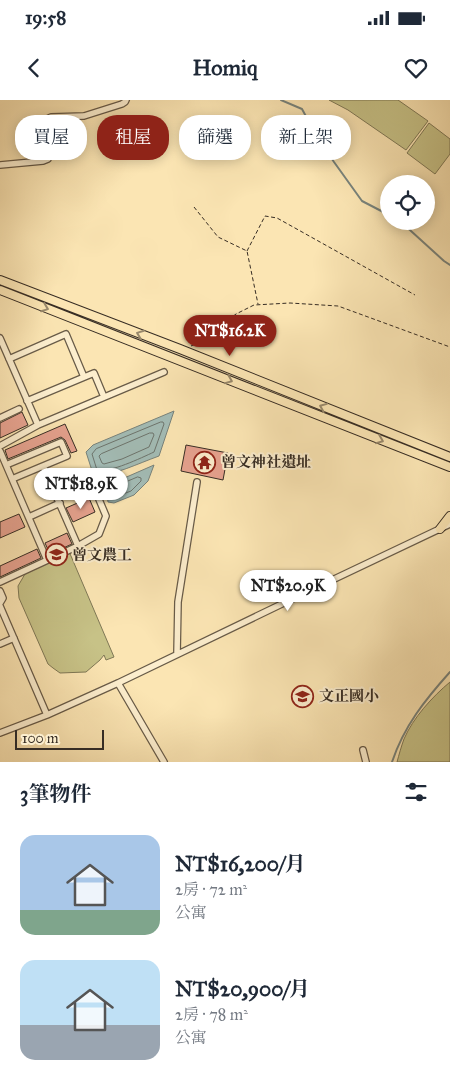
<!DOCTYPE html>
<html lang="zh-TW">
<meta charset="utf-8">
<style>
:root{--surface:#fff;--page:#f2f2f3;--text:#1f2937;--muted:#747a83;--accent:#8f2418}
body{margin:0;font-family:"IM FELL Great Primer","Noto Serif TC",serif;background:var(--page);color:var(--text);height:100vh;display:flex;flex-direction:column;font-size:19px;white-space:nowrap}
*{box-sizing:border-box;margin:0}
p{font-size:16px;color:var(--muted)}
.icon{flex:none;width:28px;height:28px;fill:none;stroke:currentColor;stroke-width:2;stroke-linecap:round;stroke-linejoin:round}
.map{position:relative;height:662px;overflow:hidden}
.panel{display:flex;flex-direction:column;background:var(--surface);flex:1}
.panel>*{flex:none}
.top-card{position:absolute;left:15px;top:15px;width:420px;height:45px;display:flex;gap:10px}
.tools{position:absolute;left:380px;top:75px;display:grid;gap:10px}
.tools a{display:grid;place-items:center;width:55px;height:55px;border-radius:50%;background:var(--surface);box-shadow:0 2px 12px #0003;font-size:25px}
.scale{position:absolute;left:15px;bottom:12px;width:89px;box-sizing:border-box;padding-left:5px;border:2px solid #372d24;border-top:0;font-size:14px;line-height:18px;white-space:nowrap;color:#372d24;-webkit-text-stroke:4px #fceece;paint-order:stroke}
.price{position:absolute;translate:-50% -42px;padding:0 11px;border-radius:18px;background:#fff;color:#222;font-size:16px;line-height:32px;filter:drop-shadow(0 1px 2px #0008)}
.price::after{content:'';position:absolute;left:50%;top:30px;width:15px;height:11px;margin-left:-8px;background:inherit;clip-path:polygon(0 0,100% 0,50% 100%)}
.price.selected{background:var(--accent);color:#fff}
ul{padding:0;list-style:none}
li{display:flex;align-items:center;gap:15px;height:125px;padding:0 20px}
li span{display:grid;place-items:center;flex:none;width:140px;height:100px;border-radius:15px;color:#555}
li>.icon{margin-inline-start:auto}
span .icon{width:60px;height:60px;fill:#fffc;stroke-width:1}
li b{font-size:21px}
h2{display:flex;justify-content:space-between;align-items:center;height:60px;padding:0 20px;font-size:21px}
.tag{padding:0 18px;border-radius:20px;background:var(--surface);box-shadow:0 2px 12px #0003;font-size:18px;line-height:45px}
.tag.selected{background:var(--accent);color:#fff}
.status{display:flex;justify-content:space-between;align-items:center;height:35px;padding:0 25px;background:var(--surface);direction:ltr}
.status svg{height:14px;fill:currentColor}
header{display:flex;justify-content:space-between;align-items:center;height:65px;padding:0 20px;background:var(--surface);font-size:22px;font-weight:800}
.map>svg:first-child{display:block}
.green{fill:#c7c287;stroke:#7f7856}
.water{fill:#a3bdb7;stroke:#78837c}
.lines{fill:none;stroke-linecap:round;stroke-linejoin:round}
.shore{stroke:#6d756e;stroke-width:1}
.stream{stroke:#78837c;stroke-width:2}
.building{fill:#e6a28f;stroke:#372d24}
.minor-casing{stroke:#685b48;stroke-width:8}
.major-casing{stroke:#372d24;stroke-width:10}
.path{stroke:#372d24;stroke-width:1;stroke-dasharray:4 2.5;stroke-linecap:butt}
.minor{stroke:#fceece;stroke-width:5.5}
.major{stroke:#fbe5b3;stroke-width:8}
.oneway{stroke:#99896c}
.labels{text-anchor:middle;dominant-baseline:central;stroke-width:4;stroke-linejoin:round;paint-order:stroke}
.poi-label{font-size:15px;font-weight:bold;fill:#372d24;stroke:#fceece;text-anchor:start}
</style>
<div class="status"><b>19:58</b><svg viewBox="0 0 49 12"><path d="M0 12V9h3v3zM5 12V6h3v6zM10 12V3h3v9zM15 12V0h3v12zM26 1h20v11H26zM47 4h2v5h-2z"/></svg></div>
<header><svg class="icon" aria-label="back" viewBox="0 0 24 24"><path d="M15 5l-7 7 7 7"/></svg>Homiq<svg class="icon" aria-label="heart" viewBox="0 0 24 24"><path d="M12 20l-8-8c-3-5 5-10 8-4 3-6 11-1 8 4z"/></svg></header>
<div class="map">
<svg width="450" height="662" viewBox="0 0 450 662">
<rect width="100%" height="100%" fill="#fbe5b3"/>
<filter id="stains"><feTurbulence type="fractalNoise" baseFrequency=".004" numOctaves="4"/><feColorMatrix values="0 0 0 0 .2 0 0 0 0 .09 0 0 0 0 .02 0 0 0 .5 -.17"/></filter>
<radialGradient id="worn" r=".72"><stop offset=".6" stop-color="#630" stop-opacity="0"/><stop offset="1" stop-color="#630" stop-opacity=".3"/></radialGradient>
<path class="green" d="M329 0H398L428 21 406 50 348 10Z
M429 23 450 39V54L435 74 407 53Z
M68 449 114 557 106 560 104 555 100 560 86 572 60 573 53 568 48 564 19 498 18 486 25 474 38 463 51 459H64L61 451Z
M450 582V662H397C399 655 401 647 404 639 413 618 432 597 450 582Z"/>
<path class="water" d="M174 311 159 356C137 364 117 374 94 377L86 352 93 345Z
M154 365 148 381 134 395 114 403 108 402 106 386Z"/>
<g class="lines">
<path class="shore" d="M161 322H163L164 324 154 352C141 358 110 373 97 370L92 354 96 349Z
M150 333H153L154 335 149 347 122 359 104 364 102 363 99 356 101 354Z
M138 377 141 378V381L131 391 115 397 112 396 111 390 112 388Z"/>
<path class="stream" d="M281 0 302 9 316 35 334 62 362 101 389 115
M400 121 444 161 450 165
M392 662C404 626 425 600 450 572"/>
</g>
<path class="building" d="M22 312 28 325 0 338V323Z
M65 324 77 351 71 353 65 340 61 337 8 359 5 350Z
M186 345 228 353 223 380 181 371Z
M89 398 95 412 73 422 66 408Z
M19 414 25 427 0 438V422Z
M67 433 72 444 50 454 45 443Z
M37 449 41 458 0 477V466Z"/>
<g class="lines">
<defs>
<path id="minor" d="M0 65 43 61 48 59 49 53 47 19 51 17 84 16 122 4 125 2 126 0
M0 238 38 325
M9 259 66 234 84 277
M27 301 94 273 104 297
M0 318 19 309
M0 346 38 325 164 272
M0 351 47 460
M6 365 61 342 67 356 43 366 78 446
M12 379 43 366
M29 417 60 403
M0 482 78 446 99 434 106 416 98 397
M0 491 3 498 0 503
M0 506 47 615
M0 544 14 538
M177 554 178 502 197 382
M118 583 164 662
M0 633 47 615 118 583 288 501 450 424
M363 650 366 662"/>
<path id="major" d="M0 180 180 249 450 357
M0 190 450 367
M440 429 450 416"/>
</defs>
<use href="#minor" class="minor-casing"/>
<use href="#major" class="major-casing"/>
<path class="path" d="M194 107 218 137 247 151 258 204
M247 151 265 116 277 118 415 195
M191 246 200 242 236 214 254 205 290 203 338 206 450 247"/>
<use href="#minor" class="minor"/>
<use href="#major" class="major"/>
</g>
<defs><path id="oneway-chevron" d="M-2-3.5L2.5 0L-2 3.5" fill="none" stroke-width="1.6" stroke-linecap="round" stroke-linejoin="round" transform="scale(1.25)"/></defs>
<g class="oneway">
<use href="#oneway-chevron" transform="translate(45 208) rotate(21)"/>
<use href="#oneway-chevron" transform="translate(140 234) rotate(-159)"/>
<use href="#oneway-chevron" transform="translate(229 280) rotate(22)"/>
<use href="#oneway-chevron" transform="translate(323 307) rotate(-158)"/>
<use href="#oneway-chevron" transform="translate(380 340) rotate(22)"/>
</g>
<defs>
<symbol id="temple-ring" viewBox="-11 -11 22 22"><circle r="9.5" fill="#fceece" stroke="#8f2418" stroke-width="1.5"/><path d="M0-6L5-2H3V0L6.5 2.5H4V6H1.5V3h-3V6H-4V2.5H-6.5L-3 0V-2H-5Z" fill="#8f2418"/></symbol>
<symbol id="university-ring" viewBox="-11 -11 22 22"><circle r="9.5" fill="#fceece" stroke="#8f2418" stroke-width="1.5"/><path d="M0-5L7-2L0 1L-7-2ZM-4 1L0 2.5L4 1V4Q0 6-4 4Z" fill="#8f2418"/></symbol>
<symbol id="school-ring" viewBox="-11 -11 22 22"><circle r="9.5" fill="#fceece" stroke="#8f2418" stroke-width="1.5"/><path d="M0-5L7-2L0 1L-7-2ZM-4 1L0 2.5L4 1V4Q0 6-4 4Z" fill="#8f2418"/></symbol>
</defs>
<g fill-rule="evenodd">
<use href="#temple-ring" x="192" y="350" width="25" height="25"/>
<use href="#university-ring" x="44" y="442" width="25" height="25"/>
<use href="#school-ring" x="290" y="584" width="25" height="25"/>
</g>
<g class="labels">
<g class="poi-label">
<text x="221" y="362">曾文神社遺址</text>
<text x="72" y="455">曾文農工</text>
<text x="319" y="596">文正國小</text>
</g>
</g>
<rect width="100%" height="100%" filter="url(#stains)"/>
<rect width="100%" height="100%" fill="url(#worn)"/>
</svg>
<div class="tools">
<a><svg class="icon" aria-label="locate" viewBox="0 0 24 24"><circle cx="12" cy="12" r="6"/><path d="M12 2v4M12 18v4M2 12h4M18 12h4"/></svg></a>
</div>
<div class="scale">100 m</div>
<b class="price selected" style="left:230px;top:257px">NT$16.2K</b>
<b class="price" style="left:81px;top:410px">NT$18.9K</b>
<b class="price" style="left:288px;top:512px">NT$20.9K</b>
<div class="top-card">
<a class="tag">買屋</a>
<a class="tag selected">租屋</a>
<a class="tag">篩選</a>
<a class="tag">新上架</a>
</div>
</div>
<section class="panel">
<h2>3筆物件<svg class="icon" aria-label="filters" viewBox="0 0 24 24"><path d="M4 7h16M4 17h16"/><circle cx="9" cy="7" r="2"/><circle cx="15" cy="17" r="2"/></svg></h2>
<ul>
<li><span style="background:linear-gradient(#a9c7e8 75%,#7fa58c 0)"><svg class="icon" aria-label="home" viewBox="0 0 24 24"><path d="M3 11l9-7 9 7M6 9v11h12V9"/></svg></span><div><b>NT$16,200/月</b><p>2房 · 72 m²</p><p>公寓</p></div></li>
<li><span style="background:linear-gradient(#bfe0f5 65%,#9aa5b1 0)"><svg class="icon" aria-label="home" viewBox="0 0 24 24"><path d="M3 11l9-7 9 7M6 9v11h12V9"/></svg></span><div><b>NT$20,900/月</b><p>2房 · 78 m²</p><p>公寓</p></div></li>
</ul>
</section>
